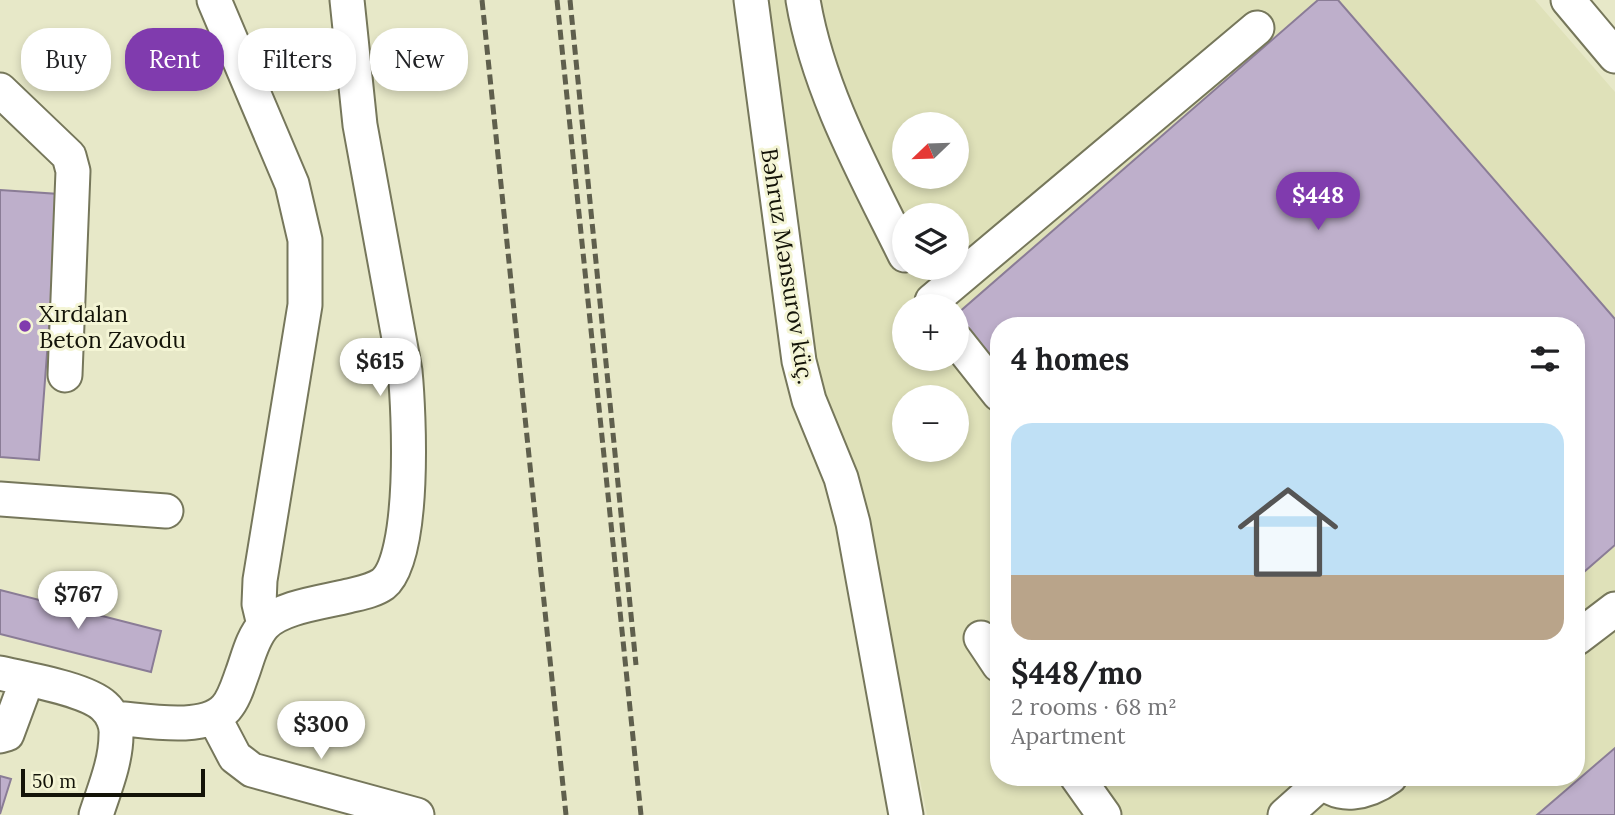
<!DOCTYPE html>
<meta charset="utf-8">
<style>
:root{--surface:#fff;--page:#f2f2f2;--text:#202124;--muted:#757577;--line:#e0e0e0;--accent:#803bae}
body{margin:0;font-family:Lora,serif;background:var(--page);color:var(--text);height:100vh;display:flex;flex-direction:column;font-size:26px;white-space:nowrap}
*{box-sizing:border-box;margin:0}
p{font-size:23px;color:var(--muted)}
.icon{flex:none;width:38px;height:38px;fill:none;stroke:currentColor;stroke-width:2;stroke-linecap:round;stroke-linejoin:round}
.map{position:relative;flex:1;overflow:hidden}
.drawer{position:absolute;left:990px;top:317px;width:595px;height:469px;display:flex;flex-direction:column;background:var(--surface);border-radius:28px;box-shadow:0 4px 10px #0003}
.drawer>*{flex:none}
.guide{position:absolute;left:21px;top:28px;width:665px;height:63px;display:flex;gap:14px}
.needle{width:46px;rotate:247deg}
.controls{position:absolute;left:892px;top:112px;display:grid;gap:14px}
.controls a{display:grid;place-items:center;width:77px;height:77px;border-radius:50%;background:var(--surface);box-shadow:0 4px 10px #0003;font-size:35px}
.scale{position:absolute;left:21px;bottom:18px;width:184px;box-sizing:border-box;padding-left:7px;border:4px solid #131308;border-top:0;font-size:19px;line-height:24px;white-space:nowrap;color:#131308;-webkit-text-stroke:5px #f4f5d5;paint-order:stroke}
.price{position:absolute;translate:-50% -60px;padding:0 16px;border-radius:24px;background:#fff;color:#222;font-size:23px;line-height:46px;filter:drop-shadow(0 2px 4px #0008)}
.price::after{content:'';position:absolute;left:50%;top:42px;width:21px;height:16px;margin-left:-10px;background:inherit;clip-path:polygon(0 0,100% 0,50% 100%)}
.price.current{background:var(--accent);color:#fff}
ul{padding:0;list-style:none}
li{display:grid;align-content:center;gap:14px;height:371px;padding:0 21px}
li+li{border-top:2px solid var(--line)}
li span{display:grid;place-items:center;height:217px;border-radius:21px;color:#555}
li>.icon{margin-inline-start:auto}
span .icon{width:126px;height:126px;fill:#fffc;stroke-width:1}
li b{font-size:30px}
h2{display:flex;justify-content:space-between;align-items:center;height:84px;padding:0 21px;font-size:30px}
.pill{padding:0 24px;border-radius:28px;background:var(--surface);box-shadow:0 4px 10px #0003;font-size:24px;line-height:63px}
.pill.current{background:var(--accent);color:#fff}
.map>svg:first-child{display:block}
.built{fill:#dfe1b9;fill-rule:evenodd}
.building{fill:#beafcb;stroke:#8a7c96;stroke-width:2}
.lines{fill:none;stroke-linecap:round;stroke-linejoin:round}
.minor-casing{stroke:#76775b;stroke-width:37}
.minor{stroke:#fff;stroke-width:33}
.rail{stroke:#5f5f4d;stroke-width:5;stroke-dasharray:10 5;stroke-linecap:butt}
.poi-dot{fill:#803bae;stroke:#f4f5d5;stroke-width:2.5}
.labels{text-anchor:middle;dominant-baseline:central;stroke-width:6;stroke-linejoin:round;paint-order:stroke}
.street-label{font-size:23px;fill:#131308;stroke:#f4f5d5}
.poi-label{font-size:23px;fill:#131308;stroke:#f4f5d5;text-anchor:start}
</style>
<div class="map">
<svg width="1615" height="815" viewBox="0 0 1615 815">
<rect width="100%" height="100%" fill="#e7e8c8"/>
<path class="built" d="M766 0H1535L1615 92V815H927L860 482 815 371ZM905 124H957V177H905ZM905 215H957V268H905ZM905 306H957V359H905ZM999 326H1577V777H999ZM905 397H957V450H905Z"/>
<path class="building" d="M1318 0H1338L1615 319V545L1577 578V326H1126L1121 320 1115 326H999V362L996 364 957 319V314Z
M0 190 59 194 39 460 0 457Z
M0 590 161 631 151 672 0 634Z
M1615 748V815H1537Z
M0 776 11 779 0 814Z"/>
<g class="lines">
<defs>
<path id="minor" d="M214 0 292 184 305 240V305L260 580 259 604 264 625
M751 0 799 361 809 400 841 478 853 523 906 815
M803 0C818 90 865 174 905 255
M1568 0 1615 56
M0 90 69 156 73 171 65 375
M932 301 1257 28
M957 341 999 394
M0 499 166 511
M981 638 999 665
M1577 638 1615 609
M0 673C26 679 86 689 104 706 112 713 117 725 116 735 116 762 104 790 96 815
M214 717 235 757 252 770 417 815
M113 718C144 720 204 733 226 708 234 699 238 685 242 674 248 658 252 638 264 625 280 607 324 602 348 596 360 593 373 591 383 584 416 558 409 412 405 371L360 125 347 0
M0 736 7 734 27 680
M1077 777 1104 815
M1318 777C1338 801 1368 793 1390 777
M1285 815 1322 782"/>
</defs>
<use href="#minor" class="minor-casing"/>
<use href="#minor" class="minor"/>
<path class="rail" d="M482 0 566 815
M557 0 641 815
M570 0 636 665"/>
</g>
<circle class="poi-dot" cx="25" cy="326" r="7"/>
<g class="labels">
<g class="street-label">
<text transform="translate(788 266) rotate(81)">Bəhruz Mənsurov küç.</text>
</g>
<g class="poi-label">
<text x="39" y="313">Xırdalan<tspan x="39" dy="26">Beton Zavodu</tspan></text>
</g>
</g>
</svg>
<div class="controls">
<a><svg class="needle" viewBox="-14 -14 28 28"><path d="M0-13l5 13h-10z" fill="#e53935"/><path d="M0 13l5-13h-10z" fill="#757577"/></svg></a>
<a><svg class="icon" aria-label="layers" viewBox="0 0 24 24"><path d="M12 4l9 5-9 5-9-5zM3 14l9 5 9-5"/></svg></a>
<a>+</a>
<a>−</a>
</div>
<div class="scale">50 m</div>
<b class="price current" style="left:1318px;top:232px">$448</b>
<b class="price" style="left:380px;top:398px">$615</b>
<b class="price" style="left:78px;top:631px">$767</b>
<b class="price" style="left:321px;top:761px">$300</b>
<div class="guide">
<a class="pill">Buy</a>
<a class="pill current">Rent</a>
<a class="pill">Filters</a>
<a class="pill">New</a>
</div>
<section class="drawer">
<h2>4 homes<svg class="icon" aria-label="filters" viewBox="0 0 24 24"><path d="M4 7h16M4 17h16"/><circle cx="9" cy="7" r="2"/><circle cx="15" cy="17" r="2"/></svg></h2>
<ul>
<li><span style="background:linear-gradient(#bfe0f5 70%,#b9a48a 0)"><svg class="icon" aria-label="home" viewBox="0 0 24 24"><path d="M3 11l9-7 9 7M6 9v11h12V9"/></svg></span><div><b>$448/mo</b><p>2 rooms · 68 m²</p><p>Apartment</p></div></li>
</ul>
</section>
</div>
